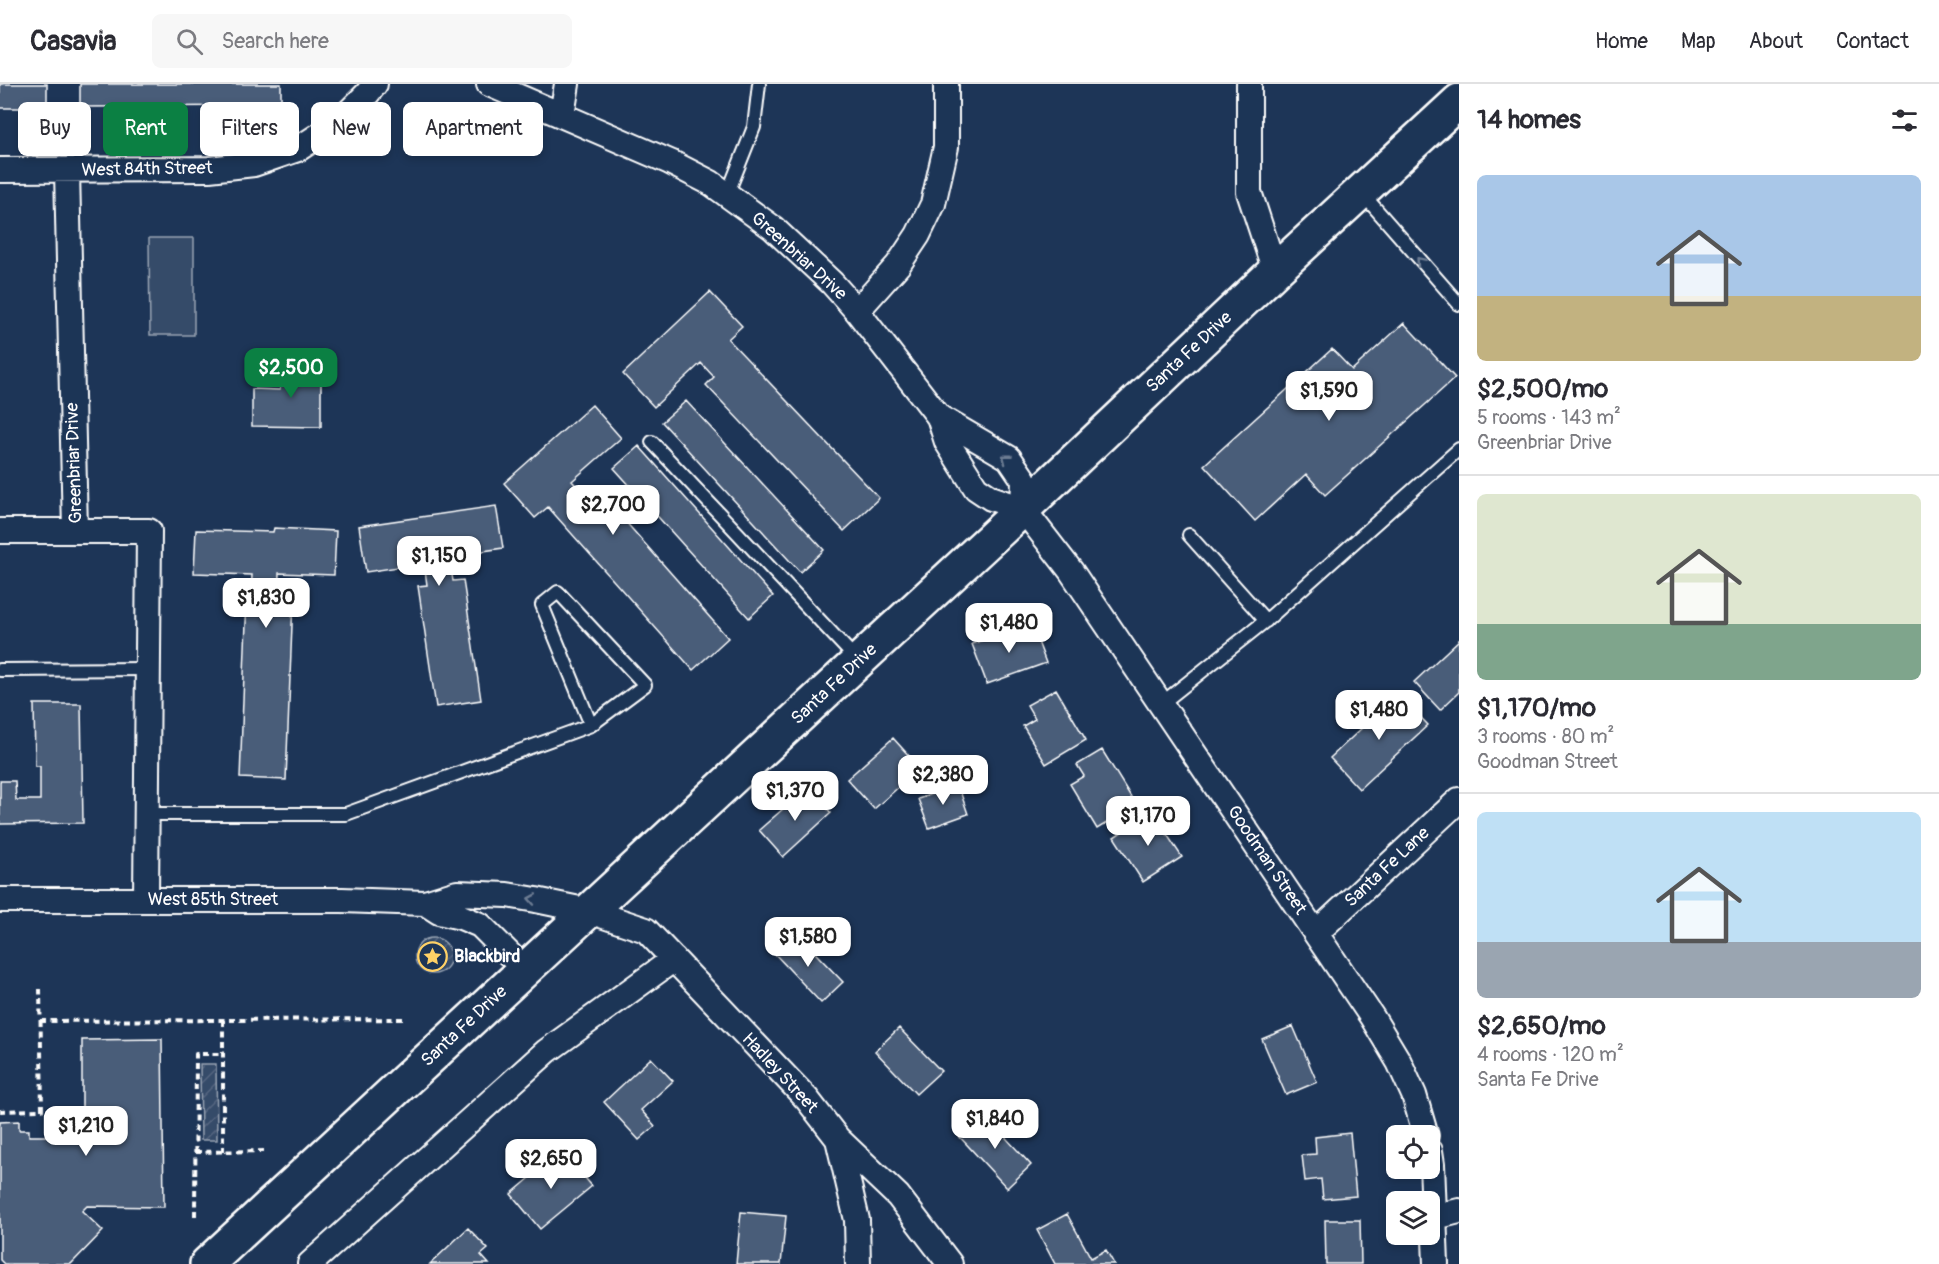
<!DOCTYPE html>
<meta charset="utf-8">
<style>
:root{--surface:#fff;--page:#f7f7f7;--text:#2b2b33;--muted:#7c7c81;--line:#e1e1e2;--accent:#0b8043}
body{margin:0;font-family:Pangolin,sans-serif;background:var(--page);color:var(--text);height:100vh;display:flex;flex-direction:column;font-size:22px;white-space:nowrap}
*{box-sizing:border-box;margin:0}
p{font-size:20px;color:var(--muted)}
.icon{flex:none;width:33px;height:33px;fill:none;stroke:currentColor;stroke-width:2;stroke-linecap:round;stroke-linejoin:round}
.map{position:relative;flex:1;overflow:hidden}
.panel{display:flex;flex-direction:column;background:var(--surface);width:480px}
.panel>*{flex:none}
.hud{position:absolute;left:18px;top:18px;width:570px;height:54px;display:flex;gap:12px}
.buttons{position:absolute;left:1386px;top:1041px;display:grid;gap:12px}
.buttons a{display:grid;place-items:center;width:54px;height:54px;border-radius:9px;background:var(--surface);box-shadow:0 3px 9px #0003;font-size:30px}
.price{position:absolute;translate:-50% -51px;padding:0 14px;border-radius:12px;background:#fff;color:#222;font-size:20px;line-height:39px;filter:drop-shadow(0 2px 3px #0008)}
.price::after{content:'';position:absolute;left:50%;top:36px;width:18px;height:14px;margin-left:-9px;background:inherit;clip-path:polygon(0 0,100% 0,50% 100%)}
.price.current{background:var(--accent);color:#fff}
ul{padding:0;list-style:none}
li{display:grid;align-content:center;gap:12px;height:318px;padding:0 18px}
li+li{border-top:2px solid var(--line)}
li span{display:grid;place-items:center;height:186px;border-radius:9px;color:#555}
li>.icon{margin-inline-start:auto}
span .icon{width:108px;height:108px;fill:#fffc;stroke-width:1}
li b{font-size:26px}
h2{display:flex;justify-content:space-between;align-items:center;height:72px;padding:0 18px;font-size:26px}
.pill{padding:0 21px;border-radius:9px;background:var(--surface);box-shadow:0 3px 9px #0003;font-size:21px;line-height:54px}
.pill.current{background:var(--accent);color:#fff}
header{display:flex;align-items:center;gap:36px;box-sizing:border-box;height:84px;padding:0 30px;background:var(--surface);border-bottom:2px solid var(--line)}
header strong{font-size:28px}
nav{display:flex;gap:33px;margin-inline-start:auto;font-size:21px}
.search{width:420px;height:54px;background:var(--page);display:flex;align-items:center;gap:15px;box-sizing:border-box;padding:0 21px;border-radius:9px;color:var(--muted);font-size:22px}
main{display:flex;flex:1;min-height:0}
.map>svg:first-child{display:block}
.park{fill:#364b69;stroke:#9aa5b4;stroke-width:1.5}
.garden{fill:url(#garden-furrows);stroke:#9aa5b4;stroke-width:1.5}
.building{fill:#4a5d79;stroke:#fff;stroke-width:1.5}
.lines{fill:none;stroke-linecap:round;stroke-linejoin:round}
.lane-casing{stroke:#fff;stroke-width:16}
.street-casing{stroke:#fff;stroke-width:28}
.secondary-casing{stroke:#fff;stroke-width:38}
.path{stroke:#fff;stroke-width:4;stroke-dasharray:6 4.5;stroke-linecap:butt}
.lane{stroke:#1d3557;stroke-width:12}
.street{stroke:#1d3557;stroke-width:24}
.secondary{stroke:#1d3557;stroke-width:33}
.oneway{stroke:#6c7c92}
.labels{text-anchor:middle;dominant-baseline:central;stroke-width:4.5;stroke-linejoin:round;paint-order:stroke}
.street-label{font-size:18px;fill:#fff;stroke:#1d3557}
.poi-label{font-size:18px;font-weight:bold;fill:#fff;stroke:#1d3557;text-anchor:start}
</style>
<header>
<strong>Casavia</strong>
<div class="search"><svg class="icon" aria-label="search" viewBox="0 0 24 24"><circle cx="10" cy="10" r="6"/><path d="M15 15l6 6"/></svg>Search here</div>
<nav><a>Home</a><a>Map</a><a>About</a><a>Contact</a></nav>
</header>
<main>
<div class="map">
<svg width="1459" height="1180" viewBox="0 0 1459 1180">
<defs>
<pattern id="garden-furrows" width="10" height="10" patternUnits="userSpaceOnUse" patternTransform="scale(1.5)"><rect width="10" height="10" fill="#364b69"/><path d="M-1 1l2-2M0 10L10 0M9 11l2-2" fill="none" stroke="#546680"/></pattern>
</defs>
<rect width="100%" height="100%" fill="#1d3557"/>
<filter id="ink" filterUnits="userSpaceOnUse"><feTurbulence type="fractalNoise" baseFrequency=".0167" numOctaves="2"/><feDisplacementMap in="SourceGraphic" scale="12" xChannelSelector="R" yChannelSelector="G"/><feConvolveMatrix kernelMatrix="1 2 1 2 8 2 1 2 1" color-interpolation-filters="sRGB"/></filter>
<g filter="url(#ink)">
<path class="park" d="M149 154H194V251H150Z"/>
<path class="garden" d="M415 872a18 18 0 1 1 36 0a18 18 0 1 1-36 0Z
M200 980H216L217 1056H201Z"/>
<path class="building" d="M0 0H47V24H0Z
M80 0H281V22L80 23Z
M710 208 742 242 728 255 879 414 844 447 706 301 714 293 701 279 654 323 623 290Z
M1404 239 1455 294 1325 411 1306 390 1255 437 1204 381 1332 265 1352 286Z
M280 280H321V343L252 342V305L280 306Z
M686 317 824 466 800 488 662 338Z
M592 321 621 354 572 397 585 411 595 403 728 554 693 586 548 423 535 434 504 399Z
M639 362 773 512 749 534 614 384Z
M496 422 503 464 449 472 453 497 463 496 481 616 436 623 418 502 427 501 424 479 366 488 359 442Z
M274 444 336 447 334 491 279 489 278 515H293L286 696 240 694 247 513H251L252 491 194 489 196 446 273 448Z
M1031 539 1046 579 987 600 972 560Z
M1459 556V608L1440 626 1414 598Z
M1056 605 1086 656 1046 680 1023 642 1035 635 1027 621Z
M1398 610 1428 641 1359 705 1330 674Z
M34 620H81L83 739 0 740V697H15L16 716H40V682H35Z
M893 654 920 684 874 725 847 695Z
M1102 666 1136 721 1097 745 1070 700 1084 692 1077 681Z
M958 701 968 730 929 744 918 715Z
M808 703 831 729 783 773 759 746Z
M1152 728 1182 773 1143 798 1114 753Z
M795 848 843 898 821 919 774 869Z
M1293 942 1317 998 1286 1011 1262 955Z
M899 944 941 987 916 1010 875 967Z
M162 955 164 1123 87 1122 82 1127 103 1147 71 1180H4L0 1176V1038L19 1037V1046H29V1052H55V1046H64V1038L82 1037V956Z
M651 974 673 997 641 1026 655 1042 639 1056 604 1018Z
M983 1029 1031 1081 1007 1104 958 1051Z
M1350 1049 1356 1112 1323 1115 1321 1095 1305 1097 1302 1071 1316 1070 1315 1053Z
M562 1067 592 1102 540 1145 511 1110Z
M741 1128 786 1132 781 1180H736Z
M1067 1130 1091 1174 1106 1166 1114 1180H1055L1037 1146Z
M1325 1136H1360L1361 1180H1326Z
M468 1144 488 1165 481 1171 489 1180H430Z"/>
<g class="lines">
<defs>
<path id="lane" d="M1361 108 1459 220
M727 111 754 43 759 0
M652 358 858 577
M1189 451 1266 537
M0 586 149 585
M1161 620 1269 534 1459 365
M148 730H346L591 641 542 521 558 508 645 601 591 641"/>
<path id="street" d="M489 0 670 78 711 99 773 144 832 199 857 227 939 333 947 358 976 404 991 414 1023 425
M1249 0V108L1275 187
M562 31 567 0
M0 86 209 85 254 80 298 65 338 39 367 10 375 0
M67 86 75 447
M857 227 898 181 918 151 933 120 946 63V0
M939 333 1009 374 1024 396 1023 425
M1023 425 1071 487 1372 933 1399 978 1414 1011 1426 1052
M0 447H149L146 815
M0 816H342L425 819 457 809 507 811 536 816 589 827 646 846 807 1015 838 1055 898 1112 950 1180
M425 819 439 828 461 833 480 841 525 886
M1316 849 1459 716
M838 1055 857 1136 858 1180
M1430 1067 1432 1080 1436 1180
M1435 1133 1459 1127
M310 1180 547 967 674 875"/>
<path id="secondary" d="M207 1180 1023 425 1275 187 1459 17"/>
</defs>
<use href="#lane" class="lane-casing"/>
<use href="#street" class="street-casing"/>
<use href="#secondary" class="secondary-casing"/>
<path class="path" d="M40 937 406 935
M0 1027 42 1026 40 905
M195 1068 267 1067
M223 1068V936
M195 1132 196 970H223"/>
<use href="#lane" class="lane"/>
<use href="#street" class="street"/>
<use href="#secondary" class="secondary"/>
</g>
<defs><path id="oneway-chevron" d="M-2-3.5L2.5 0L-2 3.5" fill="none" stroke-width="1.6" stroke-linecap="round" stroke-linejoin="round" transform="scale(1.5)"/></defs>
<g class="oneway">
<use href="#oneway-chevron" transform="translate(1420 177) rotate(-131)"/>
<use href="#oneway-chevron" transform="translate(1006 374) rotate(-142)"/>
<use href="#oneway-chevron" transform="translate(532 815) rotate(-170)"/>
</g>
</g>
<defs>
<symbol id="sight-ring" viewBox="-11 -11 22 22"><circle r="9.5" fill="#1d3557" stroke="#ffd166" stroke-width="1.5"/><path d="M0-6L1.8-2.2L6-1.7L2.9 1.2L3.7 5.4L0 3.3L-3.7 5.4L-2.9 1.2L-6-1.7L-1.8-2.2Z" fill="#ffd166"/></symbol>
</defs>
<g fill-rule="evenodd">
<use href="#sight-ring" x="416" y="856" width="33" height="33"/>
</g>
<g class="labels">
<g class="street-label">
<text transform="translate(147 85) rotate(-1)">West 84th Street</text>
<text transform="translate(799 172) rotate(42)">Greenbriar Drive</text>
<text transform="translate(1189 268) rotate(-43)">Santa Fe Drive</text>
<text transform="translate(74 379) rotate(-92)">Greenbriar Drive</text>
<text transform="translate(834 600) rotate(-43)">Santa Fe Drive</text>
<text transform="translate(1267 776) rotate(56)">Goodman Street</text>
<text transform="translate(1387 783) rotate(-43)">Santa Fe Lane</text>
<text x="213" y="815">West 85th Street</text>
<text transform="translate(464 942) rotate(-43)">Santa Fe Drive</text>
<text transform="translate(780 989) rotate(47)">Hadley Street</text>
</g>
<g class="poi-label">
<text x="454" y="872">Blackbird</text>
</g>
</g>
</svg>
<div class="buttons">
<a><svg class="icon" aria-label="locate" viewBox="0 0 24 24"><circle cx="12" cy="12" r="6"/><path d="M12 2v4M12 18v4M2 12h4M18 12h4"/></svg></a>
<a><svg class="icon" aria-label="layers" viewBox="0 0 24 24"><path d="M12 4l9 5-9 5-9-5zM3 14l9 5 9-5"/></svg></a>
</div>
<b class="price current" style="left:291px;top:315px">$2,500</b>
<b class="price" style="left:1329px;top:338px">$1,590</b>
<b class="price" style="left:613px;top:452px">$2,700</b>
<b class="price" style="left:439px;top:503px">$1,150</b>
<b class="price" style="left:266px;top:545px">$1,830</b>
<b class="price" style="left:1009px;top:570px">$1,480</b>
<b class="price" style="left:1379px;top:657px">$1,480</b>
<b class="price" style="left:943px;top:722px">$2,380</b>
<b class="price" style="left:795px;top:738px">$1,370</b>
<b class="price" style="left:1148px;top:763px">$1,170</b>
<b class="price" style="left:808px;top:884px">$1,580</b>
<b class="price" style="left:995px;top:1066px">$1,840</b>
<b class="price" style="left:86px;top:1073px">$1,210</b>
<b class="price" style="left:551px;top:1106px">$2,650</b>
<div class="hud">
<a class="pill">Buy</a>
<a class="pill current">Rent</a>
<a class="pill">Filters</a>
<a class="pill">New</a>
<a class="pill">Apartment</a>
</div>
</div>
<section class="panel">
<h2>14 homes<svg class="icon" aria-label="filters" viewBox="0 0 24 24"><path d="M4 7h16M4 17h16"/><circle cx="9" cy="7" r="2"/><circle cx="15" cy="17" r="2"/></svg></h2>
<ul>
<li><span style="background:linear-gradient(#a9c7e8 65%,#c2b280 0)"><svg class="icon" aria-label="home" viewBox="0 0 24 24"><path d="M3 11l9-7 9 7M6 9v11h12V9"/></svg></span><div><b>$2,500/mo</b><p>5 rooms · 143 m²</p><p>Greenbriar Drive</p></div></li>
<li><span style="background:linear-gradient(#dfe7d0 70%,#7fa58c 0)"><svg class="icon" aria-label="home" viewBox="0 0 24 24"><path d="M3 11l9-7 9 7M6 9v11h12V9"/></svg></span><div><b>$1,170/mo</b><p>3 rooms · 80 m²</p><p>Goodman Street</p></div></li>
<li><span style="background:linear-gradient(#bfe0f5 70%,#9aa5b1 0)"><svg class="icon" aria-label="home" viewBox="0 0 24 24"><path d="M3 11l9-7 9 7M6 9v11h12V9"/></svg></span><div><b>$2,650/mo</b><p>4 rooms · 120 m²</p><p>Santa Fe Drive</p></div></li>
</ul>
</section>
</main>
